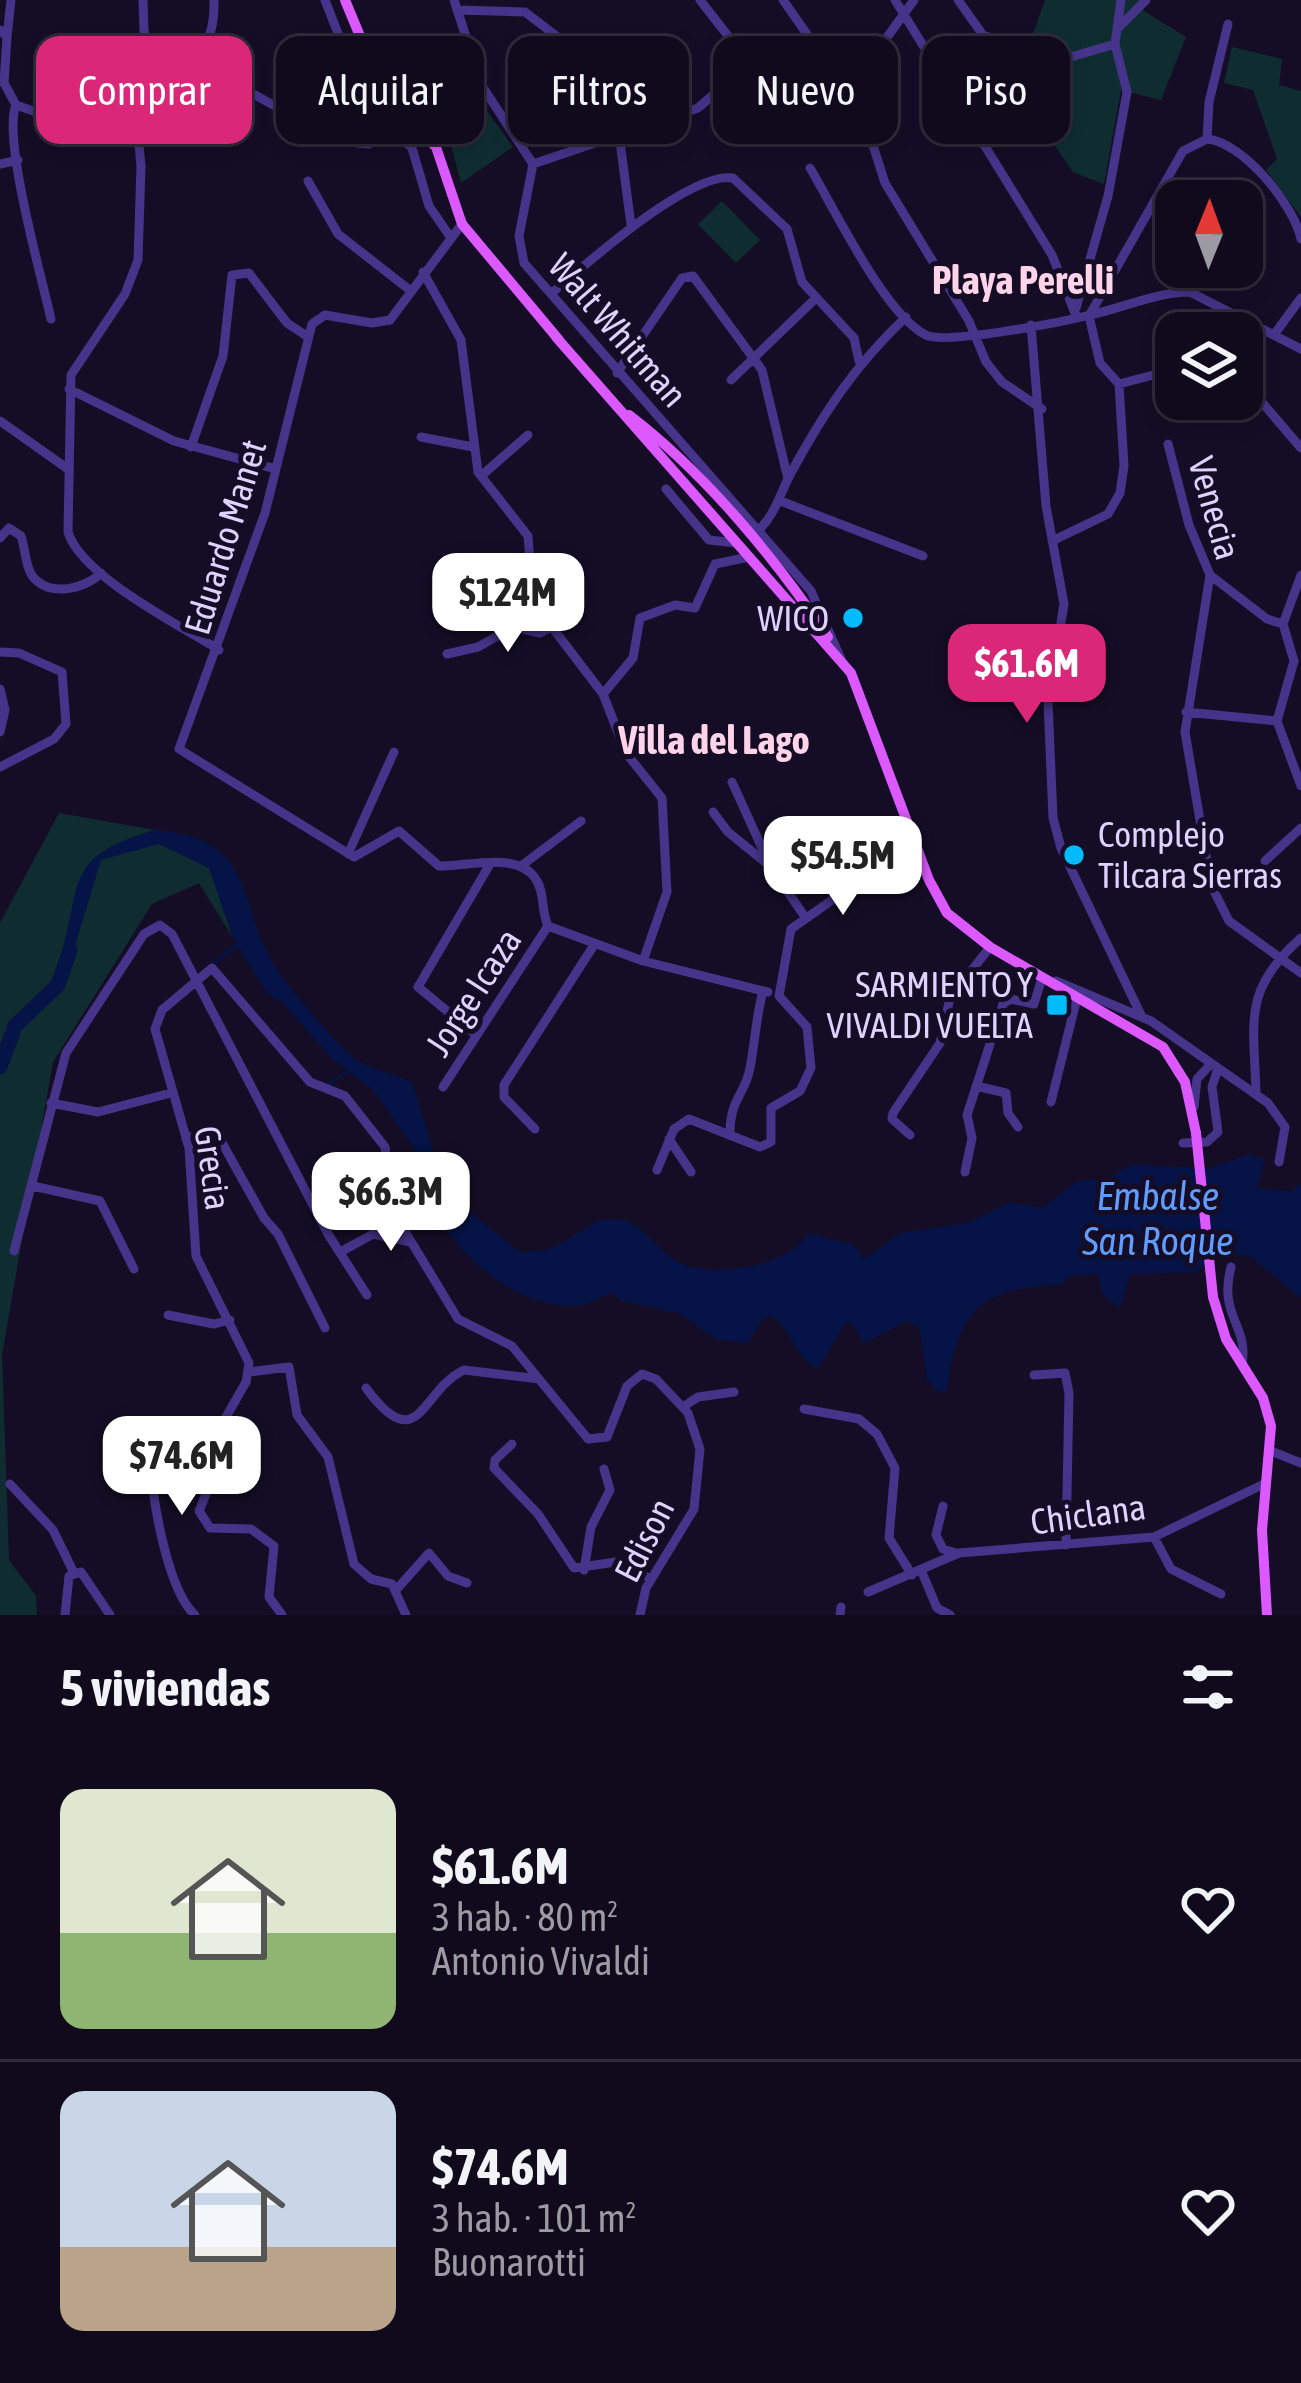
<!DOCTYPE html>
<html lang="es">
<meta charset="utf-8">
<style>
:root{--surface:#100a1c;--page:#1e1829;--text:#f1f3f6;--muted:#9c9aa3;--line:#302b3b;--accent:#db2777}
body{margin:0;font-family:"Asap Condensed",sans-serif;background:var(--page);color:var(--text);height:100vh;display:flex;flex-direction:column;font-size:45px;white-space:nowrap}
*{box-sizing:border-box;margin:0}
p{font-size:39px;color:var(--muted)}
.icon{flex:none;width:66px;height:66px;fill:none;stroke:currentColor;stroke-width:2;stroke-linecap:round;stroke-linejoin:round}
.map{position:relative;height:1615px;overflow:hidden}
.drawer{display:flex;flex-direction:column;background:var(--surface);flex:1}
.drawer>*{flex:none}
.guide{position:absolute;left:36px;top:36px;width:1230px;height:108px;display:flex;gap:24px}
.needle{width:78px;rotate:1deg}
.tools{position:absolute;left:1155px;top:180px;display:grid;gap:24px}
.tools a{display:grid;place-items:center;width:108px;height:108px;border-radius:24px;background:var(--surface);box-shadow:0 6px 18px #0003,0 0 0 3px var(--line);font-size:60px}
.price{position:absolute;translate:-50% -102px;padding:0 27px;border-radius:24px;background:#fff;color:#222;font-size:39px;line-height:78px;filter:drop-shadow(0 3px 6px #0008)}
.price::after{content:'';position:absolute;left:50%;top:72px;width:36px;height:27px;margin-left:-18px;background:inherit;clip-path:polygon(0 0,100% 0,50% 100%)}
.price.active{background:var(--accent);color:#fff}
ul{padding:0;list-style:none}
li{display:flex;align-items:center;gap:36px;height:300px;padding:0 60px}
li+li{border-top:3px solid var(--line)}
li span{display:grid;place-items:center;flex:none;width:336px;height:240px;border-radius:24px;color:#555}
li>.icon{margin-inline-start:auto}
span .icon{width:144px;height:144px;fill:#fffc;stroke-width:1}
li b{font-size:51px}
h2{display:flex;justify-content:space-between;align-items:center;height:144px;padding:0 60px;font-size:51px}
.pill{padding:0 42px;border-radius:24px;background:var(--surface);box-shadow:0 6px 18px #0003,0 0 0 3px var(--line);font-size:42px;line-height:108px}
.pill.active{background:var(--accent);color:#fff}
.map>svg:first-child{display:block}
.green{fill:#0f2d31}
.water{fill:#051347}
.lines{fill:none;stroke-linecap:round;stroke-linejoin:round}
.stream{stroke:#051347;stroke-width:3}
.river{stroke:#051347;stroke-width:15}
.minor{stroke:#45348a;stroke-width:9}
.major{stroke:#dc59ff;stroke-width:10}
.major-bridge{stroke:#dc59ff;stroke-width:10}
.poi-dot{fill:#00bbfd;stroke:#150d26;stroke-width:4.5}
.labels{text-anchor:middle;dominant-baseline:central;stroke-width:10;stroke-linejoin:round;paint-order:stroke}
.street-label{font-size:36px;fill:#dfd2ff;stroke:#150d26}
.poi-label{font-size:36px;fill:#dfd2ff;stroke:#150d26;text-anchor:end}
.neighbourhood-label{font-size:39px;font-weight:bold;fill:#ffd4e8;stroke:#150d26}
.water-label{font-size:39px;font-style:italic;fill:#609cff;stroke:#150d26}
</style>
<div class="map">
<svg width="1301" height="1615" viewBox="0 0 1301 1615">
<rect width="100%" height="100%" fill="#150d26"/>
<path class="green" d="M1045 0H1142L1139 8 1186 37 1161 100 1121 90 1104 184 1073 172 1014 88Z
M454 40 474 93 513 147 461 183 448 134 400 98 396 66 405 51Z
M1232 47 1282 59 1279 85 1301 91V217L1266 170 1277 159 1253 90 1224 83Z
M722 201 760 240 736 263 698 224Z
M59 813 155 830 160 844 209 868 233 938 199 883 152 904 53 1062 2 1355 9 1560 36 1596 37 1615H0V923Z"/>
<path class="water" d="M155 830C256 838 236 899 273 963 285 984 341 1051 359 1061 375 1070 395 1075 412 1082L433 1150 423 1174 520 1252C529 1251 540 1252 548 1249 576 1241 593 1211 626 1221 645 1227 660 1252 678 1262 710 1279 791 1267 808 1233L854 1245 864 1259 900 1233 969 1223 1009 1202 1042 1208 1078 1181 1107 1179 1133 1164 1207 1169 1247 1155 1265 1160 1257 1188 1291 1192 1301 1183V1298L1251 1257 1222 1252 1196 1272 1130 1274 1120 1308 1104 1296 1097 1274 1071 1275 1062 1284C980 1289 960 1307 947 1389L941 1394 927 1380 920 1328 907 1321 864 1343 852 1323H845L818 1369C794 1358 793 1330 771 1316L762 1320 748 1343 715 1339 681 1314 620 1300 612 1293C600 1295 589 1306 577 1306 495 1306 442 1233 407 1170L416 1151 374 1091 331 1058 284 1004 267 993 233 938 209 868 159 844 101 860 68 969 58 966C84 884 60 857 155 830Z"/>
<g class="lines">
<path class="stream" d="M213 964 237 945
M328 1084 350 1071"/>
<path class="river" d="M0 1067 15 1026 58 985 70 950"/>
<path class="minor" d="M143 0 144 31 155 68
M325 0 367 108 412 148 429 206 449 235
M454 0 482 86 533 164 519 236 524 263 811 591 841 659
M700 0 786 110
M783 0 863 114 885 183 969 321 986 362 1002 382 1042 409
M895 0 1052 255 1077 318
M958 0 983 35 1036 55 1064 59 1115 44
M457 10 525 12 665 119
M1117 29 1146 0
M0 30 7 37 4 83 16 105 102 135 136 114 148 72C190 48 215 61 214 0
M7 37 11 0
M201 52 215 73 284 111
M848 91 914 0
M16 105C2 137 42 279 51 319
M136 114 141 166 138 260 125 294 71 375 68 532C81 576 180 625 219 650
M340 114 357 143 369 144 382 90
M86 133 87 78
M619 134 631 225
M1207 139C1243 142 1294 205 1301 239
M1207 139 1209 102 1228 24
M0 164 18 160
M533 164 698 108 748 65
M810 168C834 208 885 315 926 335 945 345 1062 322 1090 315 1122 308 1157 292 1190 292L1301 349
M308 181 338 234 411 291
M462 224 390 320 372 323 325 315 312 324 265 513 179 749 354 857 399 831 439 866C466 867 516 851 535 878 545 891 541 912 548 926L643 961 763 991
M423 272 461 340 478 472 528 536 531 574 555 631 603 694 626 753 662 798 667 892 643 961
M552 293C586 264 690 171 733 178L787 229 802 282 854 338 859 361
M1076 308 1108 196 1127 92 1115 44 1121 0
M1031 325 1046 506 1064 604 1048 702 1053 818 1061 848 1141 1015
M1276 332 1301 298
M1242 342 1255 322
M617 373 682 278 693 276 762 370 788 479
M1242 379 1301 448
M731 380 816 298
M1119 384 1176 369
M69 389 174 441 276 469
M0 421 68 469
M421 437 473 447
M1168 444 1189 525 1210 575 1185 732 1211 885 1229 921 1301 973
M191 447 223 356 232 275 249 273 287 323 308 337
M481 476 528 435
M666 489 709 540 737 543
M783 502 923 556
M754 535C776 515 778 497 791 473 824 412 856 364 906 317
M0 538 9 528 21 536C25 547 25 563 31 574 47 598 84 590 101 573
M1052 541 1108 514 1120 493 1124 466 1119 384 1100 363 1089 316 1183 151 1207 139
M1210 575 1267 619 1283 624 1294 661 1277 721 1301 786
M1283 624 1301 575
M0 652 19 653 62 672 66 724 54 739 0 767
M447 654 478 647 514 627 540 633 553 626
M0 689 5 710 0 732
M603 694 633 658 640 618 675 605 695 608 715 564 749 557
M1186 712 1277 721
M732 782 767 859
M713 812 728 832 770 866 805 917
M348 854 394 752
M1265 861 1301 828
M521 866 581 821
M1056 981 1151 1021 1268 1103 1285 1127 1279 1162
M779 996 791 929 914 842
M476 1035 418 987 490 864
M976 1086 1006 1093 1008 1113 1018 1127
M443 1087 548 926
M1256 1093C1254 1021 1242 990 1301 938
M1051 1102 1077 998
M51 1103 98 1112 171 1093
M1194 1107 1197 1079 1209 1066
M535 1129 504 1097V1085L594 945
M730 1131C731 1097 745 1095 750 1068 755 1042 756 1017 763 991L768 992
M910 1135 892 1119 893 1113 940 1043 950 998 990 947
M186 1139 209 1129 216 1132 264 1218 278 1234 325 1328
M669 1139 691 1172
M1183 1143 1207 1142 1218 1132 1212 1087 1217 1071
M657 1170 674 1129 689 1119 760 1147 771 1142V1108L800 1091 811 1068 807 1027 779 996
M965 1172 972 1138 967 1115 1003 1004 1010 999 1034 1004 1042 978
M33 1186 100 1201 134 1269
M14 1251 66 1053 144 934 160 925 172 934 328 1234 367 1295
M342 1251 373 1234 411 1242
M1231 1267C1218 1316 1249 1325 1242 1364
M168 1315 214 1324 230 1320
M249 1372 289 1367 297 1415 328 1457 354 1564 371 1579 392 1584 406 1615
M1034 1375 1065 1373 1069 1393 1066 1545
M366 1388C419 1460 421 1390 464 1370L539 1379
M683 1407 698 1397 734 1392
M804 1409 859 1419 877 1434 895 1468 889 1538 912 1575
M512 1444 495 1460 494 1468 538 1514 574 1568 616 1562 651 1579
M1271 1451 1301 1463
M10 1484 53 1530 74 1573
M943 1506 936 1535 943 1549 956 1553
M1154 1537 1171 1569 1221 1594
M584 1570 591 1527 610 1490 604 1469
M921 1570 937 1608 950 1615
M396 1590 429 1553 448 1576 467 1583
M868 1592 959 1553 1154 1537 1266 1483
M65 1615 69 1576 81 1572 110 1615
M195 1615C170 1593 156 1516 152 1482L176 1460 187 1437H217
M282 1615 269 1597 274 1546 251 1529 210 1528 199 1511 218 1465V1431L246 1382 249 1363 196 1256 189 1148 155 1029 162 1010 212 968 310 1082 345 1096 385 1147 392 1210 458 1319 512 1346 588 1439 607 1437 627 1386 642 1374 656 1379 688 1413 700 1449 694 1509 646 1588 640 1615
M840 1615 841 1607"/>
<path class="major" d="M345 0 386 99 436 147 462 224 559 340
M556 337 851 673 929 880 947 913 990 947 1163 1047 1185 1082 1196 1133
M629 415C705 473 775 558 828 637
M1213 1297 1226 1339 1263 1398 1271 1426 1262 1530 1267 1615"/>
<path class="major-bridge" d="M1196 1133 1213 1297"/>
</g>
<g class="poi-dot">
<circle cx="853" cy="618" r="12"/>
<circle cx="1074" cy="855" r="12"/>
<rect x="1045" y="993" width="24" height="24" rx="6"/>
</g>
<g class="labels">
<g class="street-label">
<text transform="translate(618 330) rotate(49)">Walt Whitman</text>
<text transform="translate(1215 508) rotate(74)">Venecia</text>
<text transform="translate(225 537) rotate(-73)">Eduardo Manet</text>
<text transform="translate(473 992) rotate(-57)">Jorge Icaza</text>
<text transform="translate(213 1168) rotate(82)">Grecia</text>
<text transform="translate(1088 1514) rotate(-8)">Chiclana</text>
<text transform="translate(644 1540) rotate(-63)">Edison</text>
</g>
<g class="poi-label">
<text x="829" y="618">WICO</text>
<text x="1098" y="834" text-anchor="start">Complejo<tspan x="1098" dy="41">Tilcara Sierras</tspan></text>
<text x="1033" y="984">SARMIENTO Y<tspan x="1033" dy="41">VIVALDI VUELTA</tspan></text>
</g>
<g class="neighbourhood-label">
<text x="1023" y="280">Playa Perelli</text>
<text x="714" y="740">Villa del Lago</text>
</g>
<g class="water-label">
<text x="1158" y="1196">Embalse<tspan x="1158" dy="45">San Roque</tspan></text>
</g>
</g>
</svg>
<div class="tools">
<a><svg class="needle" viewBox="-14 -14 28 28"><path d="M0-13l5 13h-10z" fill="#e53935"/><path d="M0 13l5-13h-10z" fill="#9c9aa3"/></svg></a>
<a><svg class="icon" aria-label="layers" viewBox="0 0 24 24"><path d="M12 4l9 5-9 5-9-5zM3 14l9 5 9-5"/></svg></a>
</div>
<b class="price" style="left:508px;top:655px">$124M</b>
<b class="price active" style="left:1027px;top:726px">$61.6M</b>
<b class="price" style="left:843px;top:918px">$54.5M</b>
<b class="price" style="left:391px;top:1254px">$66.3M</b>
<b class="price" style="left:182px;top:1518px">$74.6M</b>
<div class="guide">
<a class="pill active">Comprar</a>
<a class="pill">Alquilar</a>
<a class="pill">Filtros</a>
<a class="pill">Nuevo</a>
<a class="pill">Piso</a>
</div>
</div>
<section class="drawer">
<h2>5 viviendas<svg class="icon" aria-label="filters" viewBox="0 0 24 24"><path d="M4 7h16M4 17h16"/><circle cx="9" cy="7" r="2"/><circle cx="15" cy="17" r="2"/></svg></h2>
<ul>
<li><span style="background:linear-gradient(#dfe7d0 60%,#8fb573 0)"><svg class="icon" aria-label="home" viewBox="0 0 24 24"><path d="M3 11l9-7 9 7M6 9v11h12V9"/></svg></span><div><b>$61.6M</b><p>3 hab. · 80 m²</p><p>Antonio Vivaldi</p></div><svg class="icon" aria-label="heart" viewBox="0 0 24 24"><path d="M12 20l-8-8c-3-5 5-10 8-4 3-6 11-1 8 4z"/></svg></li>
<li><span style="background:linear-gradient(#c9d6e8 65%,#b9a48a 0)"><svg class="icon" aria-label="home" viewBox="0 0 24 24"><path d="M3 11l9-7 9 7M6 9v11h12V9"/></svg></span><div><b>$74.6M</b><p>3 hab. · 101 m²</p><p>Buonarotti</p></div><svg class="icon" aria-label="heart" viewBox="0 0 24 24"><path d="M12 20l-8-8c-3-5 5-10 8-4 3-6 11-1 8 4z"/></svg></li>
</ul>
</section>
